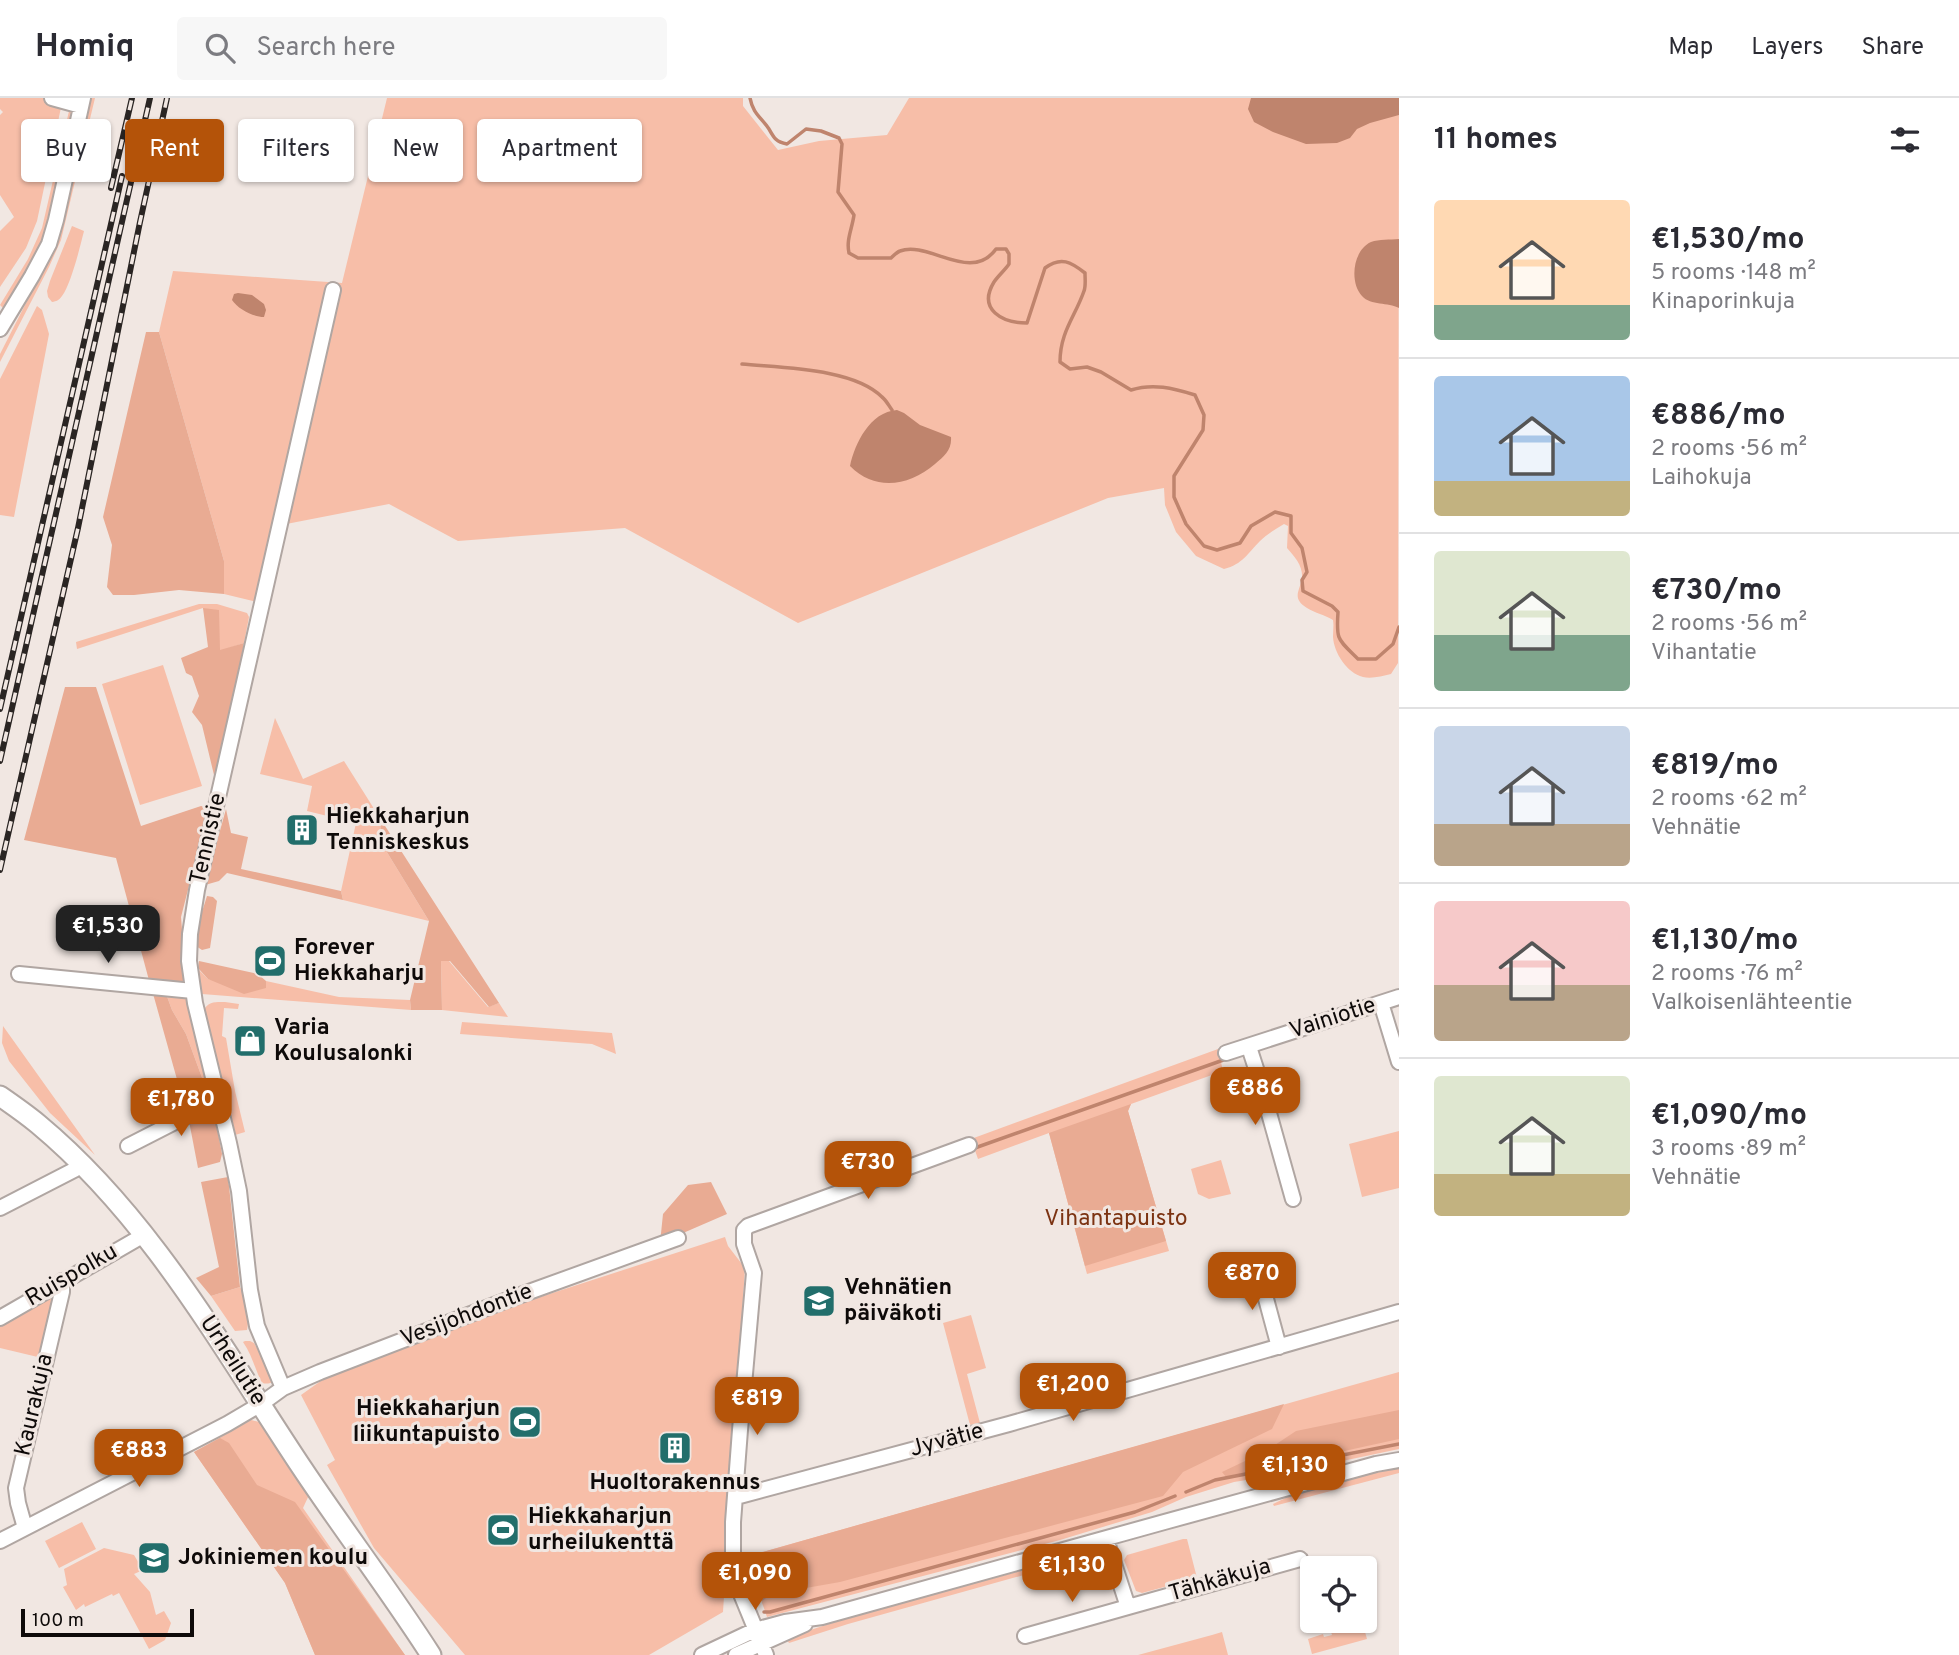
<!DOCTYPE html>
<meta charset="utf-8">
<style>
:root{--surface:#fff;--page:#f7f7f7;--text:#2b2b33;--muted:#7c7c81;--line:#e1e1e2;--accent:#b45309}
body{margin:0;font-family:Overpass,sans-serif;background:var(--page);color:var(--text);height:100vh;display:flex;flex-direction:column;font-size:26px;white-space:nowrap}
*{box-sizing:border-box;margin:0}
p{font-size:23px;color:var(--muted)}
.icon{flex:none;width:38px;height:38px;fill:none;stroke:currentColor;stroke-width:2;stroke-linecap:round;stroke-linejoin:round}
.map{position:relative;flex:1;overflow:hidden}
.side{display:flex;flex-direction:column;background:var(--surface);width:560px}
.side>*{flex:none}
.top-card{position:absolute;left:21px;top:21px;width:665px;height:63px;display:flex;gap:14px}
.buttons{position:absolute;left:1300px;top:1458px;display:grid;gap:14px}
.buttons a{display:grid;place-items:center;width:77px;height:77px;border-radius:7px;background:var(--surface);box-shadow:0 2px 5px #0004;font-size:35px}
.scale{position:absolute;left:21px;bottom:18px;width:173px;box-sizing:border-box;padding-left:7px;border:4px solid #0e0a09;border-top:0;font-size:19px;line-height:24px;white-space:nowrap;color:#0e0a09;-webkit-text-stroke:5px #f1e7e2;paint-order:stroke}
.price{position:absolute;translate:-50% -60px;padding:0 16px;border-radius:14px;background:var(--accent);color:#fff;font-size:23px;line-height:46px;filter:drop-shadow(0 2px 4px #0008)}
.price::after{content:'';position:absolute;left:50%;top:42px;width:21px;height:16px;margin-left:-10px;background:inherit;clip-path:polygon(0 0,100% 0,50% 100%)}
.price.selected{background:#222;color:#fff}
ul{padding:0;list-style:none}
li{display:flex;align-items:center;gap:21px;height:175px;padding:0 35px}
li+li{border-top:2px solid var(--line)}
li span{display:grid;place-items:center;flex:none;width:196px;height:140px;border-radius:7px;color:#555}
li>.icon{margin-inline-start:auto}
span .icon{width:84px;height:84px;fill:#fffc;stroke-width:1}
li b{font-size:30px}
h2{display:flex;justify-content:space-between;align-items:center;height:84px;padding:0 35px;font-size:30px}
.chip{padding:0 24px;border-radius:7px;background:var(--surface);box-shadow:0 2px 5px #0004;font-size:24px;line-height:63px}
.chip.selected{background:var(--accent);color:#fff}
header{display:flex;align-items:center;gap:42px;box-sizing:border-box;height:98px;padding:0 35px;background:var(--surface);border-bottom:2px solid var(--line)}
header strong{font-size:33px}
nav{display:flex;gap:38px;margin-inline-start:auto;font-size:24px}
.search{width:490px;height:63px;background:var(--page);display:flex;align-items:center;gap:18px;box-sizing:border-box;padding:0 24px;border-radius:7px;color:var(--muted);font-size:26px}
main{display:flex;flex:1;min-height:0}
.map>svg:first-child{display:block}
.green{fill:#f7bea8}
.forest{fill:#e9ab93}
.water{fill:#bf846d}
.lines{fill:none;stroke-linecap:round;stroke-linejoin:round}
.stream{stroke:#bf846d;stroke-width:3.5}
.minor-casing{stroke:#b0a6a2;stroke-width:18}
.major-casing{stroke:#b0a6a2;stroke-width:23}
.minor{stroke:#fff;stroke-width:14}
.major{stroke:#fff;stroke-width:19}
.rail-casing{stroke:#2a2523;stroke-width:6}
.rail{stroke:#f1e7e2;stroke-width:3.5;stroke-dasharray:10;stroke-linecap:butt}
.labels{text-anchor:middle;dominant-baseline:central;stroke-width:6;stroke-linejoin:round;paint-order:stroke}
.poi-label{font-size:23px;font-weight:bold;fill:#0e0a09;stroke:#f1e7e2;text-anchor:start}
.street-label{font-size:23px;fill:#0e0a09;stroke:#f1e7e2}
.park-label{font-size:23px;fill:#7c3312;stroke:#f1e7e2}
</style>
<header>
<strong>Homiq</strong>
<div class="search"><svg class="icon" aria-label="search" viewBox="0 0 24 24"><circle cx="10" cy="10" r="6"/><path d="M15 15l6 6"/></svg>Search here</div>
<nav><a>Map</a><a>Layers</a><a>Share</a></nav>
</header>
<main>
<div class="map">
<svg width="1399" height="1557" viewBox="0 0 1399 1557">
<rect width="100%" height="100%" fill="#f1e7e2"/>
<path class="green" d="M0 0H63L37 123 26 150 0 189V133L14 119 0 97V17L3 14 0 11Z
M72 0H77L47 131 27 174 3 210 0 207 28 161 42 130Z
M90 0H95L61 142 49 169 0 264V256L51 156 61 126Z
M387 0H743V8L778 52 819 43 887 37 909 0H1399L1398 565 1391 576C1382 578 1372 581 1363 579 1347 575 1334 555 1333 539 1333 533 1334 528 1333 522 1325 517 1315 515 1307 510 1291 500 1300 493 1302 480 1303 468 1295 459 1287 450L1288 428 1284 426C1276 431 1267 436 1260 443 1247 456 1243 466 1224 471L1196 458 1176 434 1165 407 1164 390 1108 400 798 525 625 430 458 443 389 406 276 428 257 504 224 496V463L159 234 173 173 342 185Z
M72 128 84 133C80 149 71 186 62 198 58 203 57 203 52 204L48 199 47 193 50 183Z
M37 208 42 212 49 236 14 419 0 417V281Z
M199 506H217L247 515 249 519 244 545 220 553 203 510 77 551 76 544Z
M163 567 202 688 140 707 102 586Z
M275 620 303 681 344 663 378 717 385 751 429 823 343 802 341 793 356 725 307 713 312 688 260 676Z
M441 863H449L488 909 499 905 508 919 442 912Z
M198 871 208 881 266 890V883L339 899 410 902 411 912 202 896 200 893Z
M165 893 183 897 189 903 208 996 186 936 172 912Z
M225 904 239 906 238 911 224 910 222 938 226 940 235 993 245 1034 235 1037 204 912C208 903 217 904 225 904Z
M462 924 612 935 616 956 592 946 460 936Z
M3 928 95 1057 50 1015 9 963 2 945Z
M1218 951 1223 973 1131 1006 1128 1013 1169 1153 1087 1176 1049 1035 978 1061 971 1041Z
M1399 1033V1090L1362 1099 1349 1046Z
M1221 1062 1231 1096 1209 1101 1198 1096 1191 1071Z
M725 1139 728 1148 745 1170 723 1514 649 1557H465L374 1450 327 1367 335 1362 301 1297 332 1275 534 1201Z
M240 1189C248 1202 250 1218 247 1232L235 1233 211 1198Z
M56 1191 42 1260 0 1250V1229L5 1226 7 1221Z
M971 1217 986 1270 967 1276 980 1325 970 1327 943 1225Z
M245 1243H250L254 1245 273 1278 274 1283C270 1286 266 1286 262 1285 255 1271 252 1257 243 1244Z
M1399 1274V1351L1276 1377 1234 1384 1186 1399 1152 1414 1060 1442 767 1519C761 1502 752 1472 738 1461Z
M251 1322 264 1325 309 1397 303 1410 405 1557H315L285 1485 194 1354Z
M1399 1369V1375L1274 1408 1273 1406C1312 1386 1357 1378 1399 1369Z
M82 1424 96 1451 59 1470 45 1443Z
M1183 1441H1187L1197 1480 1142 1495 1136 1493 1124 1462 1127 1457Z
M104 1450 134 1457 143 1472 134 1476 150 1494 156 1517 164 1513 171 1525 165 1542 149 1551 119 1495 113 1498 112 1496 85 1509 84 1506 76 1512 63 1489 67 1487 64 1471Z
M1086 1455H1096L1099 1456 848 1526 789 1545 786 1540 844 1521Z
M1362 1523 1367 1541 1312 1556 1308 1541 1323 1536 1324 1539 1332 1537 1330 1531Z
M1222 1534 1228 1557H1138L1212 1537Z"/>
<path class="forest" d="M146 234H159L224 463V496L179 492 134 497H113L107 489 112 447 103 419Z
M203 510 219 512 220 552 244 545 218 680 214 677 202 627 192 614 199 598 192 578 186 575 181 560 208 549Z
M65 589H96L141 728 201 708 209 710 181 819 186 882 181 886H150L116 760 24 742Z
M226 711 231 735 248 739 241 771 341 793 343 802 227 775 219 783 205 787Z
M378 717 499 905 489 909 450 863H441L442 912H411L410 902 429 823 385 751Z
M207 798 213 799 217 803 210 850 202 852 196 848 195 836Z
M199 863 258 876 266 883V890L244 896 208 881 198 870Z
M152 892 165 893 172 912 186 936 208 996 207 1002 185 1010Z
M1131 1006 1128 1013 1166 1143 1085 1168 1049 1035Z
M214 1013 222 1056 220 1064 198 1070 189 1023Z
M228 1079 240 1189 211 1198 196 1180 219 1169 201 1084Z
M711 1084 727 1116 660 1145 663 1116 688 1087Z
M1284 1306 1272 1331 1183 1374 1163 1398 840 1484 772 1496 762 1503 744 1466 738 1461Z
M1399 1312V1341L1226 1379 1222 1374 1266 1353 1296 1333Z
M220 1340 229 1345 257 1387 295 1404 405 1557H315L285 1485 194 1354Z"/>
<path class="water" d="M1251 0H1399V17L1370 25 1357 31 1350 40 1337 45 1306 46 1273 34 1254 24 1248 11Z
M1399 141V210C1388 204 1371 208 1362 198 1349 184 1353 152 1371 144 1379 141 1390 142 1399 141Z
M238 195 252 197 264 206 266 212 264 219C253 219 238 211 232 202L234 196Z
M897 312 904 315 920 327 951 339C952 352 944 358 935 366 909 388 876 394 850 368 855 345 870 314 897 312Z"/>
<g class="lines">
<path class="stream" d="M750 0C753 16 761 19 769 31 774 40 776 44 787 46L806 31 821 33 839 40 842 46 838 94 854 117C852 131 846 142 849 155L858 160H891C893 158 897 154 900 153 928 142 971 186 996 151H1006L1009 156V166C1005 172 998 178 994 184 977 212 1003 225 1027 225L1045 170C1061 158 1071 164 1085 175 1085 181 1086 188 1084 193 1075 219 1060 234 1060 264L1070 271 1087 269 1101 274 1131 292C1153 285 1173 290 1195 297L1204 317 1203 332 1174 378V399L1186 426 1204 448 1217 452 1240 445 1251 428 1275 414 1291 418V435L1302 450 1307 474 1302 482 1303 493 1332 508 1338 514C1336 543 1338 541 1358 561H1376L1393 546 1399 529
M742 266C781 270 853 270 882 299 886 302 889 308 892 312
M972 1051 1229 960
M1186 1394 1215 1382 1399 1346
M764 1514H770L1135 1414 1175 1398"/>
<defs>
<path id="minor" d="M52 0 81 8
M0 231 32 178 49 146 56 122 83 0
M19 876 193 893
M1381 905 1399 964
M1249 949 1260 983 1293 1101
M1226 955 1399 899
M128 1048 218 1002
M0 1110 74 1072 82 1067
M1258 1171 1279 1249
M0 1220 144 1137
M283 1290 257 1228 250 1192 239 1093 229 1045 195 905 189 863 190 836 197 792 333 192
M736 1399 1009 1326 1399 1214
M25 1430 18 1405 16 1390 62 1194V1183
M1106 1441 1128 1509 1300 1461
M0 1443 227 1326 261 1306 283 1290 320 1274 515 1199 678 1140
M1025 1538 1128 1509
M702 1557 755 1532 785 1524 822 1519C1007 1468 1191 1416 1376 1366L1399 1362
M736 1557 805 1526
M766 1557 739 1491 733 1466V1424L740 1332 754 1175 744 1146V1132L748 1128 969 1047"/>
<path id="major" d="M0 998C13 1007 26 1016 38 1026 151 1120 222 1250 302 1370 344 1433 390 1493 431 1557"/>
</defs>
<use href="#minor" class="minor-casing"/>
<use href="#major" class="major-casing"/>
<use href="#minor" class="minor"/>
<use href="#major" class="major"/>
<defs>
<path id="rail" d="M111 90 132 0
M0 611 122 78
M0 663 150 0
M0 772 78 430 140 124 167 0"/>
</defs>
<use href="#rail" class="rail-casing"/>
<use href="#rail" class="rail"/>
</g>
<defs>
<symbol id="building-square" viewBox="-11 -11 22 22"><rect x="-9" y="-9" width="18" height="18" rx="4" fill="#226e6b" stroke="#f1e7e2"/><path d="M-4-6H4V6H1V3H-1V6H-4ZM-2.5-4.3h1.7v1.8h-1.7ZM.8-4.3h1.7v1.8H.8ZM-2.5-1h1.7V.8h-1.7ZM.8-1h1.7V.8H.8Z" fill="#fff"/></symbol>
<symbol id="stadium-square" viewBox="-11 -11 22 22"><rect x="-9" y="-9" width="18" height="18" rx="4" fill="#226e6b" stroke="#f1e7e2"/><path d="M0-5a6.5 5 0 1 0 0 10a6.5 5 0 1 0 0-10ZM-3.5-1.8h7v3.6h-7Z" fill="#fff"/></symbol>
<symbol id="shop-square" viewBox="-11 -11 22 22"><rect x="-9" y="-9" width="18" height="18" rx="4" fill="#226e6b" stroke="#f1e7e2"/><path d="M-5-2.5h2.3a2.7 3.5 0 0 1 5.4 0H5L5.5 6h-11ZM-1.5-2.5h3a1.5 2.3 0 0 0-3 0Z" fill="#fff"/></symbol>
<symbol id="school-square" viewBox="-11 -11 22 22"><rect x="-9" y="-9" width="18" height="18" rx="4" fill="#226e6b" stroke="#f1e7e2"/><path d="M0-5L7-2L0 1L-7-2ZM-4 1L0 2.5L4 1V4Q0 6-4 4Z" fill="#fff"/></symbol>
</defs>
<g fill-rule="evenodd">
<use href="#building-square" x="283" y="713" width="38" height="38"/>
<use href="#stadium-square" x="251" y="844" width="38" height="38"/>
<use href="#shop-square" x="231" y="924" width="38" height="38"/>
<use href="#school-square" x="800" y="1184" width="38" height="38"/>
<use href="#stadium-square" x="506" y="1305" width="38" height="38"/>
<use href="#building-square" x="656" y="1331" width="38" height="38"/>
<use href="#stadium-square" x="484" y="1413" width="38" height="38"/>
<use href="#school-square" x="135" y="1441" width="38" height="38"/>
</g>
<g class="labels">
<g class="poi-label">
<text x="326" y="719">Hiekkaharjun<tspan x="326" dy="26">Tenniskeskus</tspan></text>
<text x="294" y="850">Forever<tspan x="294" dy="26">Hiekkaharju</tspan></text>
<text x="274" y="930">Varia<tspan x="274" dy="26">Koulusalonki</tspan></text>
<text x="844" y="1190">Vehnätien<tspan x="844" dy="26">päiväkoti</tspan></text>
<text x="500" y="1311" text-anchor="end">Hiekkaharjun<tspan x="500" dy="26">liikuntapuisto</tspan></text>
<text x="675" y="1385" text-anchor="middle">Huoltorakennus</text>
<text x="528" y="1419">Hiekkaharjun<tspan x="528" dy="26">urheilukenttä</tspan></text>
<text x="178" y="1460">Jokiniemen koulu</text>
</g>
<g class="street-label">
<text transform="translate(209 741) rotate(-77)">Tennistie</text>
<text transform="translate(1333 921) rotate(-18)">Vainiotie</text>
<text transform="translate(72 1178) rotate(-30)">Ruispolku</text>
<text transform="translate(467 1218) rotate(-21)">Vesijohdontie</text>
<text transform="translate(232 1263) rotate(57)">Urheilutie</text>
<text transform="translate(35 1307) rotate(-77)">Kaurakuja</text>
<text transform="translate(947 1343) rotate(-15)">Jyvätie</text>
<text transform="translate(1220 1483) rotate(-16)">Tähkäkuja</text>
</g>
<g class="park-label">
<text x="1116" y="1121">Vihantapuisto</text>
</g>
</g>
</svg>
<div class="buttons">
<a><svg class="icon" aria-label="locate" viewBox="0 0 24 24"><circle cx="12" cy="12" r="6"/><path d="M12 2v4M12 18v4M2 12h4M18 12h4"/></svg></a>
</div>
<div class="scale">100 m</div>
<b class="price selected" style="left:108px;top:867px">€1,530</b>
<b class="price" style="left:1255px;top:1029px">€886</b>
<b class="price" style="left:181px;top:1040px">€1,780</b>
<b class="price" style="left:868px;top:1103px">€730</b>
<b class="price" style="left:1252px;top:1214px">€870</b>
<b class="price" style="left:1073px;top:1325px">€1,200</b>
<b class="price" style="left:757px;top:1339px">€819</b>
<b class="price" style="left:139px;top:1391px">€883</b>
<b class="price" style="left:1295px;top:1406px">€1,130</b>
<b class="price" style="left:1072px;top:1506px">€1,130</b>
<b class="price" style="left:755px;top:1514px">€1,090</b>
<div class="top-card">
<a class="chip">Buy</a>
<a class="chip selected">Rent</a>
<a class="chip">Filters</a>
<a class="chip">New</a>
<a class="chip">Apartment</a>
</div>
</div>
<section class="side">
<h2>11 homes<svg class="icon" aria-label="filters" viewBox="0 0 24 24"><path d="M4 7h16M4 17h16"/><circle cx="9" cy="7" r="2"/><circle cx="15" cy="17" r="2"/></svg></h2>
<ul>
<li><span style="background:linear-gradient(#ffd9b3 75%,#7fa58c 0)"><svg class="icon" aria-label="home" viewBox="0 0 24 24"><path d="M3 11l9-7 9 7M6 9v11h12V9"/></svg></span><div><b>€1,530/mo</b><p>5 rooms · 148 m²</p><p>Kinaporinkuja</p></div></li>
<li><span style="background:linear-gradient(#a9c7e8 75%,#c2b280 0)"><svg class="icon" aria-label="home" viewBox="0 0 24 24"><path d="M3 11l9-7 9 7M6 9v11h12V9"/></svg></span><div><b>€886/mo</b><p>2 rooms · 56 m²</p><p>Laihokuja</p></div></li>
<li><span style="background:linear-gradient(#dfe7d0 60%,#7fa58c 0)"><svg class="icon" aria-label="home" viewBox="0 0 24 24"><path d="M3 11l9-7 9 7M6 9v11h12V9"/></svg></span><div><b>€730/mo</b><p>2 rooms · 56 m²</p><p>Vihantatie</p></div></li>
<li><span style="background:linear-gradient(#c9d6e8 70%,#b9a48a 0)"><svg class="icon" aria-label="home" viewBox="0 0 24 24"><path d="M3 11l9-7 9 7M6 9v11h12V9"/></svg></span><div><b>€819/mo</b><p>2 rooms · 62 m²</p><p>Vehnätie</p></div></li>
<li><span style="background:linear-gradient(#f6c9c9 60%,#b9a48a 0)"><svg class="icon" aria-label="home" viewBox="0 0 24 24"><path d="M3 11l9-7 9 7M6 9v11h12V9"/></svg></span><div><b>€1,130/mo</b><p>2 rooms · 76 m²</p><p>Valkoisenlähteentie</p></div></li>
<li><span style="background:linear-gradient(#dfe7d0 70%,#c2b280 0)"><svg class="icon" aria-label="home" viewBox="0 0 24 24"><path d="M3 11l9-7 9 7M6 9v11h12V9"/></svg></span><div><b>€1,090/mo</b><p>3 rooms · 89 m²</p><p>Vehnätie</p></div></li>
</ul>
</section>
</main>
